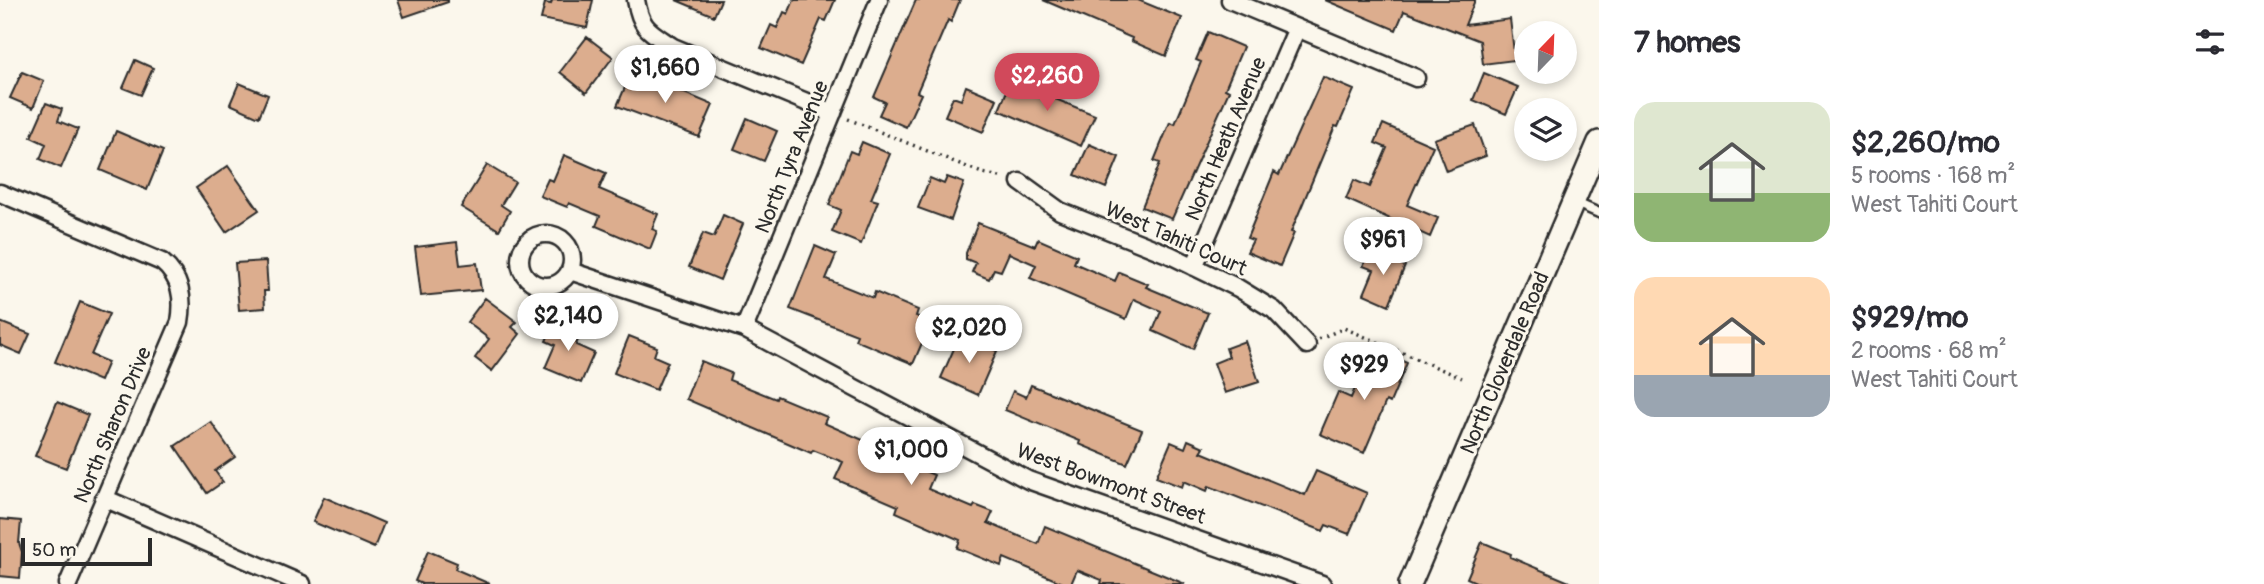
<!DOCTYPE html>
<meta charset="utf-8">
<style>
:root{--surface:#fff;--page:#f7f7f7;--text:#2b2b33;--muted:#7c7c81;--accent:#d1495b}
body{margin:0;font-family:Pangolin,sans-serif;background:var(--page);color:var(--text);height:100vh;display:flex;flex-direction:column;font-size:26px;white-space:nowrap}
*{box-sizing:border-box;margin:0}
p{font-size:23px;color:var(--muted)}
.icon{flex:none;width:38px;height:38px;fill:none;stroke:currentColor;stroke-width:2;stroke-linecap:round;stroke-linejoin:round}
.map{position:relative;flex:1;overflow:hidden}
.drawer{display:flex;flex-direction:column;background:var(--surface);width:665px}
.drawer>*{flex:none}
.needle{width:46px;rotate:23deg}
.buttons{position:absolute;left:1514px;top:21px;display:grid;gap:14px}
.buttons a{display:grid;place-items:center;width:63px;height:63px;border-radius:50%;background:var(--surface);box-shadow:0 4px 10px #0003;font-size:35px}
.scale{position:absolute;left:21px;bottom:18px;width:131px;box-sizing:border-box;padding-left:7px;border:4px solid #2b2b2b;border-top:0;font-size:19px;line-height:24px;white-space:nowrap;color:#2b2b2b;-webkit-text-stroke:5px #fbf7ec;paint-order:stroke}
.price{position:absolute;translate:-50% -60px;padding:0 16px;border-radius:24px;background:#fff;color:#222;font-size:23px;line-height:46px;filter:drop-shadow(0 2px 4px #0008)}
.price::after{content:'';position:absolute;left:50%;top:42px;width:21px;height:16px;margin-left:-10px;background:inherit;clip-path:polygon(0 0,100% 0,50% 100%)}
.price.on{background:var(--accent);color:#fff}
ul{padding:0;list-style:none}
li{display:flex;align-items:center;gap:21px;height:175px;padding:0 35px}
li span{display:grid;place-items:center;flex:none;width:196px;height:140px;border-radius:21px;color:#555}
li>.icon{margin-inline-start:auto}
span .icon{width:84px;height:84px;fill:#fffc;stroke-width:1}
li b{font-size:30px}
h2{display:flex;justify-content:space-between;align-items:center;height:84px;padding:0 35px;font-size:30px}
main{display:flex;flex:1;min-height:0}
.map>svg:first-child{display:block}
.building{fill:#dcad8e;stroke:#2b2b2b;stroke-width:2}
.lines{fill:none;stroke-linecap:round;stroke-linejoin:round}
.lane-casing{stroke:#2b2b2b;stroke-width:13}
.street-casing{stroke:#2b2b2b;stroke-width:21}
.secondary-casing{stroke:#2b2b2b;stroke-width:26}
.path{stroke:#2b2b2b;stroke-width:3.5;stroke-dasharray:2 5;stroke-linecap:butt}
.lane{stroke:#fbf7ec;stroke-width:8}
.street{stroke:#fbf7ec;stroke-width:16}
.secondary{stroke:#fbf7ec;stroke-width:21}
.labels{text-anchor:middle;dominant-baseline:central;stroke-width:6;stroke-linejoin:round;paint-order:stroke}
.street-label{font-size:21px;fill:#2b2b2b;stroke:#fbf7ec}
</style>
<main>
<div class="map">
<svg width="1599" height="584" viewBox="0 0 1599 584">
<rect width="100%" height="100%" fill="#fbf7ec"/>
<filter id="ink" filterUnits="userSpaceOnUse"><feTurbulence type="fractalNoise" baseFrequency=".0143" numOctaves="2"/><feDisplacementMap in="SourceGraphic" scale="14" xChannelSelector="R" yChannelSelector="G"/><feConvolveMatrix kernelMatrix="1 2 1 2 8 2 1 2 1" color-interpolation-filters="sRGB"/></filter>
<g filter="url(#ink)">
<path class="building" d="M398 0H448V2L404 17Z
M552 0H593L587 28 541 19 545 3 551 4Z
M676 0H721L714 16Z
M794 0H835L826 21 821 19 801 65 761 48 771 25 777 28 784 12 788 14Z
M916 0H960L951 22 948 20 917 92 921 94 906 127 879 115 885 102 874 97Z
M1043 0H1138L1182 18 1166 56 1131 41 1132 38Z
M1325 0H1475L1465 25 1510 19 1515 60 1483 64 1480 41 1404 11 1396 30Z
M1208 32 1243 47 1225 89 1229 91 1172 219 1142 207 1160 163 1154 161 1170 122 1175 124 1201 62 1196 60Z
M587 37 613 57 586 93 560 72Z
M135 60 153 68 141 95 123 88Z
M632 71 713 105 699 137 617 106Z
M22 72 44 81 33 108 10 98Z
M1484 73 1518 87 1506 114 1473 100Z
M1323 77 1354 90 1338 127 1335 126 1291 232 1294 233 1280 266 1247 252 1253 240 1247 238 1274 172 1279 175Z
M1011 81 1095 115 1081 146 999 110Z
M239 83 268 95 259 117 230 104Z
M966 86 997 99 983 132 945 116 953 97 961 100Z
M46 103 62 109 58 121 78 129 61 168 40 159 46 144 31 137Z
M747 118 777 131 764 161 734 149Z
M1383 124 1433 146 1407 205 1438 218 1430 237 1346 199 1354 180 1370 187 1387 148 1375 143Z
M1475 125 1486 156 1446 171 1434 139Z
M116 131 163 151 147 190 100 170Z
M862 142 890 154 871 199 878 201 861 244 832 232 841 210 829 205 850 151 857 154Z
M1089 144 1119 157 1106 188 1075 175Z
M564 155 606 173 599 189 658 214 652 229 657 231 650 249 596 226 600 216 569 203 567 207 540 196 548 179 553 181Z
M487 165 515 182 501 205 510 211 499 230 461 207Z
M228 166 259 210 226 232 196 188Z
M947 177 964 183 951 220 918 208 930 178 944 184Z
M723 215 743 224 720 280 689 267 703 233 714 237Z
M978 223 1035 246 1038 239 1077 256 1074 263 1115 281 1119 272 1148 284 1146 287 1208 313 1193 349 1153 331 1161 311 1134 299 1126 319 1030 278 1036 265 1009 253 1001 271 994 269 989 279 972 272 976 263 966 259V253Z
M457 242 460 265 477 263 481 290 421 296 415 247Z
M815 246 836 255 826 279 873 298 875 292 918 310 916 316 931 322 913 364 855 340 857 335 790 309Z
M1370 251 1405 266 1389 305 1364 294 1374 270 1363 266Z
M266 261 268 291H264L265 308 239 310 235 263Z
M485 298 517 322 512 327 520 334 492 371 475 358 489 339 467 322Z
M80 302 109 314 91 355 108 362 100 381 55 362Z
M555 321 581 332 576 345 594 353 581 383 545 368 555 345 546 341Z
M0 322 30 334 21 354 0 345Z
M960 335 997 351 978 395 941 378Z
M629 336 657 347 654 356 668 362 656 390 614 373Z
M1245 341 1259 382 1225 393 1214 363 1229 357 1226 348Z
M1372 348 1407 363 1390 403 1386 401 1364 453 1320 434 1338 392 1351 398Z
M701 361 731 373 729 380 776 399 777 396 827 417 824 423 895 454 894 458 934 475 928 489 973 508 975 505 993 512 988 523 1038 544 1045 526 1185 584H1101L1102 580 1077 570 1071 584H1065L1004 558 1001 566 957 548 960 540 896 512 898 506 835 479 843 462 813 450 811 453 686 399Z
M1031 385 1142 430 1127 464 1079 444 1080 441 1005 410 1013 391 1026 397Z
M57 402 88 415 66 468 35 456Z
M211 422 235 457 215 471 223 482 207 493 175 446Z
M1188 440 1204 447 1201 452 1305 495 1316 471 1367 493 1349 534 1326 525 1323 531 1209 486 1207 491 1184 481 1182 487 1156 477 1171 442 1185 448Z
M324 497 384 523 374 548 313 522Z
M0 519 21 521 19 543 22 552 20 578 0 576Z
M1482 542 1511 554 1510 557 1574 584H1480L1467 578Z
M428 551 457 563 455 569 490 584H422L415 581Z"/>
<g class="lines">
<defs>
<path id="lane" d="M1576 203 1599 213"/>
<path id="street" d="M636 0C641 29 649 31 673 47L833 113
M1230 0 1416 78
M1020 182 1060 211 1170 255 1238 288 1274 310 1307 345
M0 193 162 262C181 278 184 298 180 322L68 584
M520 260a26 26 0 1 1 52 0a26 26 0 1 1-52 0Z
M1194 267 1297 28
M570 271 744 329 1028 480 1322 584
M744 329 879 0
M104 498 302 584"/>
<path id="secondary" d="M1410 584 1599 142"/>
</defs>
<use href="#lane" class="lane-casing"/>
<use href="#street" class="street-casing"/>
<use href="#secondary" class="secondary-casing"/>
<path class="path" d="M848 119 982 173 1004 178
M1319 339 1344 328 1462 378"/>
<use href="#lane" class="lane"/>
<use href="#street" class="street"/>
<use href="#secondary" class="secondary"/>
</g>
</g>
<g class="labels">
<g class="street-label">
<text transform="translate(1226 139) rotate(-67)">North Heath Avenue</text>
<text transform="translate(792 157) rotate(-68)">North Tyra Avenue</text>
<text transform="translate(1176 239) rotate(24)">West Tahiti Court</text>
<text transform="translate(1505 363) rotate(-67)">North Cloverdale Road</text>
<text transform="translate(113 425) rotate(-67)">North Sharon Drive</text>
<text transform="translate(1111 484) rotate(20)">West Bowmont Street</text>
</g>
</g>
</svg>
<div class="buttons">
<a><svg class="needle" viewBox="-14 -14 28 28"><path d="M0-13l5 13h-10z" fill="#e53935"/><path d="M0 13l5-13h-10z" fill="#7c7c81"/></svg></a>
<a><svg class="icon" aria-label="layers" viewBox="0 0 24 24"><path d="M12 4l9 5-9 5-9-5zM3 14l9 5 9-5"/></svg></a>
</div>
<div class="scale">50 m</div>
<b class="price" style="left:665px;top:105px">$1,660</b>
<b class="price on" style="left:1047px;top:113px">$2,260</b>
<b class="price" style="left:1383px;top:277px">$961</b>
<b class="price" style="left:568px;top:353px">$2,140</b>
<b class="price" style="left:969px;top:365px">$2,020</b>
<b class="price" style="left:1364px;top:402px">$929</b>
<b class="price" style="left:911px;top:487px">$1,000</b>
</div>
<section class="drawer">
<h2>7 homes<svg class="icon" aria-label="filters" viewBox="0 0 24 24"><path d="M4 7h16M4 17h16"/><circle cx="9" cy="7" r="2"/><circle cx="15" cy="17" r="2"/></svg></h2>
<ul>
<li><span style="background:linear-gradient(#dfe7d0 65%,#8fb573 0)"><svg class="icon" aria-label="home" viewBox="0 0 24 24"><path d="M3 11l9-7 9 7M6 9v11h12V9"/></svg></span><div><b>$2,260/mo</b><p>5 rooms · 168 m²</p><p>West Tahiti Court</p></div></li>
<li><span style="background:linear-gradient(#ffd9b3 70%,#9aa5b1 0)"><svg class="icon" aria-label="home" viewBox="0 0 24 24"><path d="M3 11l9-7 9 7M6 9v11h12V9"/></svg></span><div><b>$929/mo</b><p>2 rooms · 68 m²</p><p>West Tahiti Court</p></div></li>
</ul>
</section>
</main>
